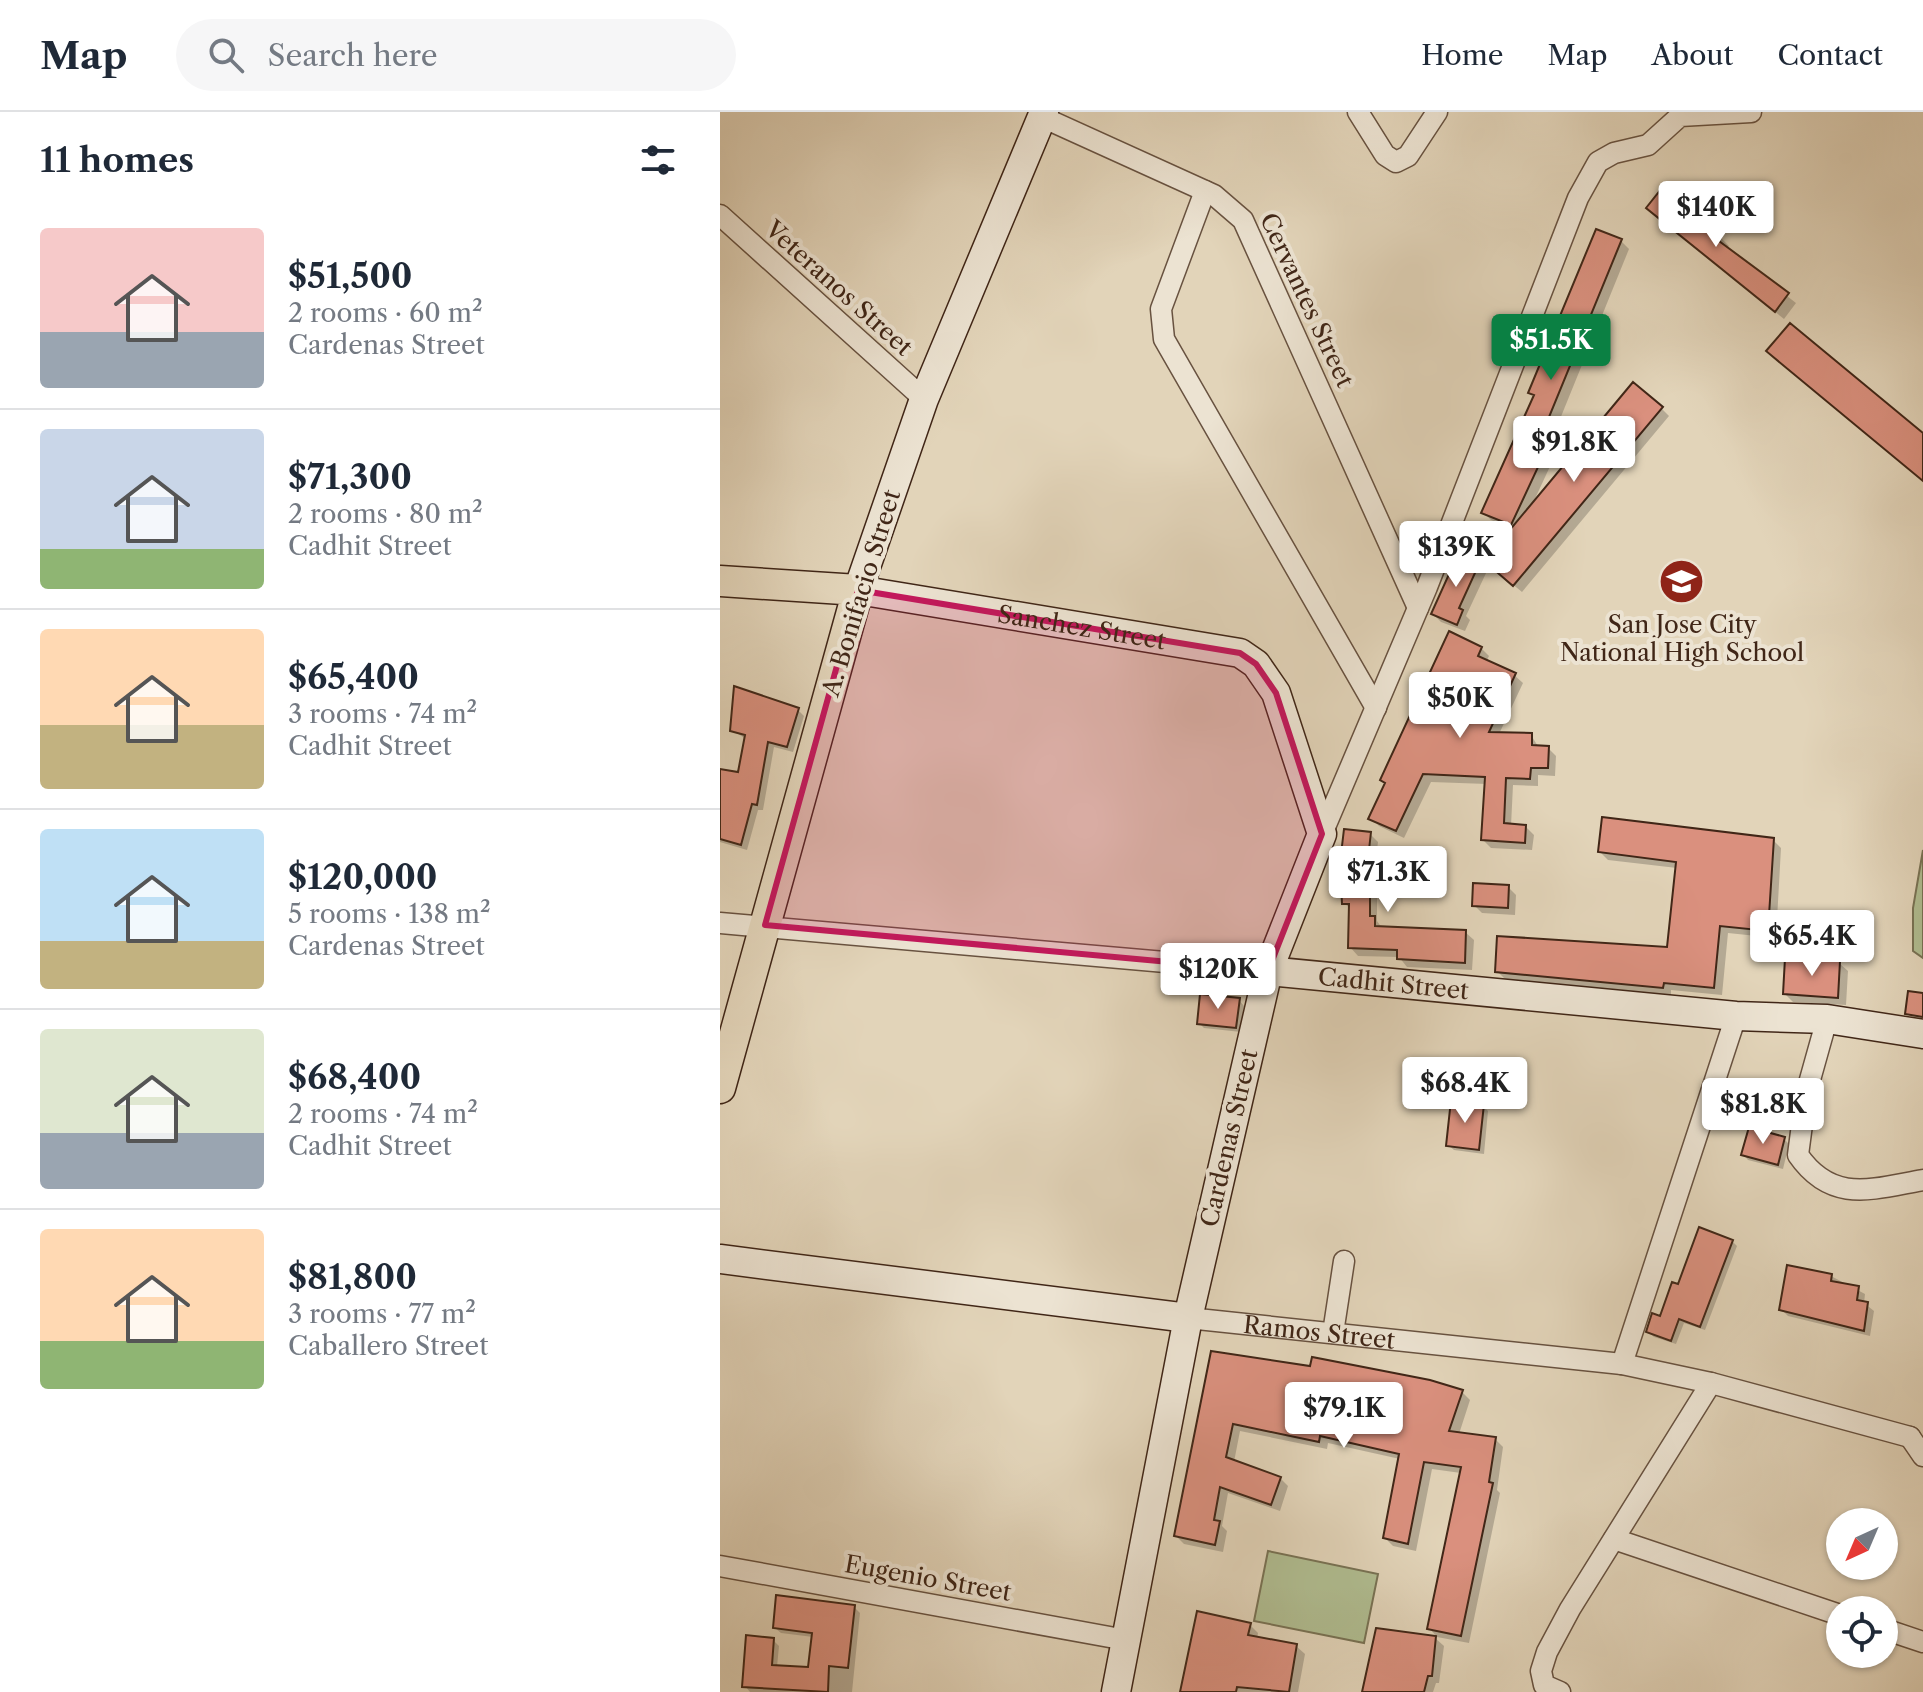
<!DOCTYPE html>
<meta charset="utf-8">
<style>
:root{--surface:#fff;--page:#f6f6f7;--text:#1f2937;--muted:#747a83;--line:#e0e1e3;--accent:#0b8043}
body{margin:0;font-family:"Libre Caslon Text",serif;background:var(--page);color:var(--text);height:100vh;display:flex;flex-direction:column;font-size:30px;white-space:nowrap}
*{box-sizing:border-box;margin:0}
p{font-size:26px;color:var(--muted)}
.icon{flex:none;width:44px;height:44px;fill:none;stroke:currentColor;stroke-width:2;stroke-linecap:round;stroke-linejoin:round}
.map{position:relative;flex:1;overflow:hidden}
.details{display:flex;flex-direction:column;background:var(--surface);width:720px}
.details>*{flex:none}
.needle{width:52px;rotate:224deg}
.controls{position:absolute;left:1106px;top:1396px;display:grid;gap:16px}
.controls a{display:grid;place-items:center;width:72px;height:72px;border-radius:50%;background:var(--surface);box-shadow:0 2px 6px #0004;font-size:40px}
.price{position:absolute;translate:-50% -68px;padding:0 18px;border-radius:8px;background:#fff;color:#222;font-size:26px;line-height:52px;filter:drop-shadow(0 2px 4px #0008)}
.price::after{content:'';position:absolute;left:50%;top:48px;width:24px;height:18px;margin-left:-12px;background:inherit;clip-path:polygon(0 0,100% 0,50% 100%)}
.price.active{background:var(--accent);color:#fff}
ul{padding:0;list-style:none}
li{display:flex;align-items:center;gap:24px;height:200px;padding:0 40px}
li+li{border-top:2px solid var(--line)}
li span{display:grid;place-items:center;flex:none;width:224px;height:160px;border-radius:8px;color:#555}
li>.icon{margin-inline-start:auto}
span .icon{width:96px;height:96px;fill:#fffc;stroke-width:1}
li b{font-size:34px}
h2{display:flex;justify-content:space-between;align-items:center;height:96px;padding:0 40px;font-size:34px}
header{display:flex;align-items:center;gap:48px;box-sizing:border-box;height:112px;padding:0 40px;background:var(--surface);border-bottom:2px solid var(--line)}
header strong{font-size:38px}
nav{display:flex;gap:44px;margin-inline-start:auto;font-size:28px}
.search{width:560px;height:72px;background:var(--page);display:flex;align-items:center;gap:20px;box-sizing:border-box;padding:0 28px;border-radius:44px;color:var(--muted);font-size:30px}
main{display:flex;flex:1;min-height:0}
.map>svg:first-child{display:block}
.green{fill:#b0bd91;stroke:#787254;stroke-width:2}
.shadow{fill:#0003}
.building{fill:#da907e;stroke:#402617;stroke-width:2}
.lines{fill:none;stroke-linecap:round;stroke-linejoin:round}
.street-casing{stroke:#685240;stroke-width:23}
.secondary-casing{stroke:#402617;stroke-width:31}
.primary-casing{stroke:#402617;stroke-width:33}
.street{stroke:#ece3d2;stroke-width:20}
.secondary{stroke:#ece3d2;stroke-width:28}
.primary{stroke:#e2d4b9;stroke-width:30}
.marked{fill:#c2185b;fill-opacity:0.2;stroke:#c2185b;stroke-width:6;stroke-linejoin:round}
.labels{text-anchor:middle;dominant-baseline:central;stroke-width:8;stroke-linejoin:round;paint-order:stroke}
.street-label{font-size:24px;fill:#402617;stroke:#ece3d2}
.poi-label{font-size:24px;fill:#402617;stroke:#ece3d2}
</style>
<header>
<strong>Map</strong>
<div class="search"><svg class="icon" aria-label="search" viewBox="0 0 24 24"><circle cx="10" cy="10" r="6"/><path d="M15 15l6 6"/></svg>Search here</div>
<nav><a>Home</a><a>Map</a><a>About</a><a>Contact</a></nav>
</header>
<main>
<section class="details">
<h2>11 homes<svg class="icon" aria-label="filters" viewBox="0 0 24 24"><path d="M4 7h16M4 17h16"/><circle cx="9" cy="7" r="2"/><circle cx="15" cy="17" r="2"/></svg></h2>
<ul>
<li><span style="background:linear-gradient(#f6c9c9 65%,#9aa5b1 0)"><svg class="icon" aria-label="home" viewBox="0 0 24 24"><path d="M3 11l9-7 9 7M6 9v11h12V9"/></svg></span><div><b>$51,500</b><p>2 rooms · 60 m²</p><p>Cardenas Street</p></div></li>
<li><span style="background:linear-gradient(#c9d6e8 75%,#8fb573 0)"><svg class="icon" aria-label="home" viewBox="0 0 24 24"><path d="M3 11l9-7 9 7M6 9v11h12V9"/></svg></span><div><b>$71,300</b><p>2 rooms · 80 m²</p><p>Cadhit Street</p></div></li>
<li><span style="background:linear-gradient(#ffd9b3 60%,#c2b280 0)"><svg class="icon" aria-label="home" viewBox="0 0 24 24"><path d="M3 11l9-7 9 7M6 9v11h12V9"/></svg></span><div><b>$65,400</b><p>3 rooms · 74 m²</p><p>Cadhit Street</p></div></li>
<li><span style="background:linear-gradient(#bfe0f5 70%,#c2b280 0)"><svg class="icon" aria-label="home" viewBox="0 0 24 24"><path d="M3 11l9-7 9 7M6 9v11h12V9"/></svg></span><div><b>$120,000</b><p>5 rooms · 138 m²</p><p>Cardenas Street</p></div></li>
<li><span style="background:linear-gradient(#dfe7d0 65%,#9aa5b1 0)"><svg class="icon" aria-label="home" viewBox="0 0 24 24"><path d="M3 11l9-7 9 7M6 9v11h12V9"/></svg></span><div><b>$68,400</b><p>2 rooms · 74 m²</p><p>Cadhit Street</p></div></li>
<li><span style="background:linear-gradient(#ffd9b3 70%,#8fb573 0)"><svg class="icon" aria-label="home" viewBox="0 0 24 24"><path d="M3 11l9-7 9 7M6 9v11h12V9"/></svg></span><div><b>$81,800</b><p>3 rooms · 77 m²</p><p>Caballero Street</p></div></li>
</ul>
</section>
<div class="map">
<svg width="1203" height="1580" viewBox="0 0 1203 1580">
<rect width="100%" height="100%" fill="#e2d4b9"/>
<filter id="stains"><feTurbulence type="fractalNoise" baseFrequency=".0025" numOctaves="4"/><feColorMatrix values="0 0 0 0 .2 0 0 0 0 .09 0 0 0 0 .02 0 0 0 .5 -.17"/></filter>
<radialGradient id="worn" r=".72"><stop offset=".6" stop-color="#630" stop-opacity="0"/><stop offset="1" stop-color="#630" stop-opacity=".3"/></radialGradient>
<path class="green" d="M1203 738V846L1193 839V796Z
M548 1439 658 1462 644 1531 534 1509Z"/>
<path class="shadow" d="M936 104 1001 126 1009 134 1006 137 1076 191 1064 207Z
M901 129 909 137 838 312 846 320 813 391 941 296 949 304 802 480 774 457 793 417 771 408 763 400 815 285 811 281Z
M759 451 767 459 746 504 750 508 745 519 721 510 713 502Z
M761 536 769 544 766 550 794 563 803 571 779 622 811 623 819 636H828L836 644 835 664 818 663V674L793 673 791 714H805L814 723 812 738 771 736 763 728 767 672 711 670 684 726 659 714 651 706 666 672Z
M78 598 84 604 73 640 54 635 43 698H38L27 738 0 730V659L20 663 26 627 12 618Z
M650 722 658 730 653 772 657 775V809L662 816 745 820 754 828 752 858 687 855 679 845 638 844 630 835 631 797 624 791Z
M1053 728 1061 736 1056 826 1008 821 1002 883 951 878V883L785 867 777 859 949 837 957 756 888 748 880 740Z
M788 775 796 783 795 803 762 801 754 793Z
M1119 851 1128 859 1126 893 1073 890 1065 882Z
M1203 883V911L1195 909 1187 901Z
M519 888 524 894 521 920 484 916 479 911Z
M1044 985 1049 990 1042 1016 1006 1005 1000 1000Z
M763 994 768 999 764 1042 734 1038 728 1033Z
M1064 1027 1069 1032 1063 1057 1028 1048 1023 1042Z
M1012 1129 1017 1134 985 1218 964 1211 956 1232 934 1225 928 1220 941 1207 959 1174Z
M1111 1164 1145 1182 1144 1191 1154 1199 1150 1224 1068 1204 1061 1197Z
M492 1241 742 1280 750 1288 739 1322 775 1327 783 1335 777 1378 780 1381 749 1531 717 1525 709 1516 741 1361 712 1357 696 1439 673 1434 665 1426 680 1347 608 1331 607 1337 520 1319 514 1350 560 1366 568 1374 560 1399 508 1381 502 1414 507 1419 503 1440 464 1432 456 1424Z
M134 1495 140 1501 132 1580H30L25 1574 53 1528 59 1534 57 1555 90 1558 93 1525 61 1521 55 1516Z
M530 1513 538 1521 537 1527 576 1534 585 1542 578 1580H462Z
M715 1526 724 1534 719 1571H716L713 1580H644Z"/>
<path class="building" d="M942 76 1002 124 999 129 1069 181 1055 200 926 96Z
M876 117 902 127 829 305 839 310 791 413 761 401 814 283 808 281Z
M1070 211 1203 321V369L1046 239Z
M913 270 943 295 793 474 764 449Z
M739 440 760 450 739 496 743 498 737 513 711 502Z
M729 519 762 535 758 544 796 561 769 620 812 621V633L829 634 828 656H811L810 667 786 666 784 711 806 713 805 731 761 728 765 665 703 662 676 719 648 707 665 671 660 668Z
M14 574 79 596 67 635 48 630 37 693 32 692 21 733 0 727V657L18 660 25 623 10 619Z
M882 705 1054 726 1048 819 1000 814 994 876 944 871 943 876 775 860 777 824 947 835 956 750 878 740Z
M624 717 651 720 646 765H650V804H655V814L746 818 745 851 677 847V838L628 836 629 792H622L620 751Z
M753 771 789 773 788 796 752 794Z
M1065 846 1120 849 1118 886 1063 882Z
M1188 879 1203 881V905L1185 902Z
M480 882 520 886 516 916 477 912Z
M1008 972 1045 983 1037 1012 998 1000Z
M731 988 764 992 759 1038 726 1034Z
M1029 1015 1065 1025 1058 1053 1021 1043Z
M979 1115 1013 1128 980 1215 959 1207 951 1229 926 1220 932 1201 940 1204 952 1170 958 1172Z
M1067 1153 1112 1162 1111 1169 1139 1174 1137 1188 1148 1190 1144 1219 1059 1198Z
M491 1239 590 1254 592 1245 710 1268 743 1278 729 1319 776 1325 769 1370 773 1371 741 1524 707 1517 741 1355 704 1350 688 1432 663 1426 679 1342 600 1324 599 1330 513 1312 506 1345 561 1365 551 1393 500 1375 494 1408 500 1409 495 1433 454 1424Z
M56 1483 135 1493 128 1556 109 1554 108 1580 22 1575 26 1523 54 1526 52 1553 88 1555 92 1521 53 1516Z
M477 1499 531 1511 528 1523 577 1532 569 1580 517 1575 516 1580H460Z
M656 1516 716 1524 712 1564H708L704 1580H642Z"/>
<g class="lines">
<defs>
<g id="street">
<path d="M638 0 665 43 676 50 688 44 717 0"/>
<path d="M322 5 494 83 523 108 698 496"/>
<path d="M485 79 441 197 444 227 656 596"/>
<path d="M0 103 204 287"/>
<path d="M602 722 707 475 858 86 878 50 894 41 928 33 960 4 1031 0"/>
<path d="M0 811 548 859"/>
<path d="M1107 907 1086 982 1078 1043C1112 1092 1152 1077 1203 1068"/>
<path id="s1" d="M468 1206 902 1252 991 1271 1190 1325"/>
<path d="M613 1221 624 1149"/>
<path d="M902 1252 1016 904"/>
<path d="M1190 1325 1203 1344"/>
<path d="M894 1427 1120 1503"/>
<path d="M0 1454 406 1528"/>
<path d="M1164 1517 1203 1530"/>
<path d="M840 1580 824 1573 821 1559 827 1540 850 1497 991 1271"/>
</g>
<g id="secondary">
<path id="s2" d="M324 0 204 287 138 478 520 541 536 552 556 581 602 722 548 859 468 1206 396 1580"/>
<path id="s3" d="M548 859 1016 904 1107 907 1203 922"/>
<path d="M0 1147 468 1206"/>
</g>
<path id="primary" d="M0 469 138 478 0 976"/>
</defs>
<use href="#street" class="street-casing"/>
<use href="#secondary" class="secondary-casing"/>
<use href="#primary" class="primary-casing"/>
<use href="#street" class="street"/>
<use href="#secondary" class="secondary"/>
<use href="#primary" class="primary"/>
</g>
<path class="marked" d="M138 478 520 541 536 552 556 581 602 722 548 859 45 813Z"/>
<defs>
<symbol id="school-disc" viewBox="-11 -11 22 22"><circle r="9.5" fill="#8f2418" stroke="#ece3d2"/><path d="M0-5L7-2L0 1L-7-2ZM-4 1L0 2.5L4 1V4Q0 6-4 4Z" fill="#fff"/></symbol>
</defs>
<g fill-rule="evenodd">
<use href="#school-disc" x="936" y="444" width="51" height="51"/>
</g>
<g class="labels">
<g class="street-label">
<text transform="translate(119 176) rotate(42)">Veteranos Street</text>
<text transform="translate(587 188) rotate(65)">Cervantes Street</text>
<text transform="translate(141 481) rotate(-73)">A. Bonifacio Street</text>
<text stroke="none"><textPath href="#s2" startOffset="740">Sanchez Street</textPath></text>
<text stroke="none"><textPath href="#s3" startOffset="126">Cadhit Street</textPath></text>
<text transform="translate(509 1026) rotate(-77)">Cardenas Street</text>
<text stroke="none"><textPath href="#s1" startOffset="132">Ramos Street</textPath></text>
<text transform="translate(208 1466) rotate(10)">Eugenio Street</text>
</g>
<g class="poi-label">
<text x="962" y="512">San Jose City<tspan x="962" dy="28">National High School</tspan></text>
</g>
</g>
<rect width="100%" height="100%" filter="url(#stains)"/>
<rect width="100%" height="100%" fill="url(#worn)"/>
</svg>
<div class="controls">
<a><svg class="needle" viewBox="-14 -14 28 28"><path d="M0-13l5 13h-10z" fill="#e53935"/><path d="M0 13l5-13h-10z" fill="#747a83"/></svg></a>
<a><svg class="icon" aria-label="locate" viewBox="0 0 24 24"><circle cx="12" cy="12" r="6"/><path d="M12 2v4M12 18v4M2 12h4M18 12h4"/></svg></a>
</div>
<b class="price" style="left:996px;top:137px">$140K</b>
<b class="price active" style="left:831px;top:270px">$51.5K</b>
<b class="price" style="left:854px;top:372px">$91.8K</b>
<b class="price" style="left:736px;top:477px">$139K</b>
<b class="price" style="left:740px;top:628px">$50K</b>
<b class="price" style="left:668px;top:802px">$71.3K</b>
<b class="price" style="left:1092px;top:866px">$65.4K</b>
<b class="price" style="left:498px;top:899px">$120K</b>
<b class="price" style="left:745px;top:1013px">$68.4K</b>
<b class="price" style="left:1043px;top:1034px">$81.8K</b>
<b class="price" style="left:624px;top:1338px">$79.1K</b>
</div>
</main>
